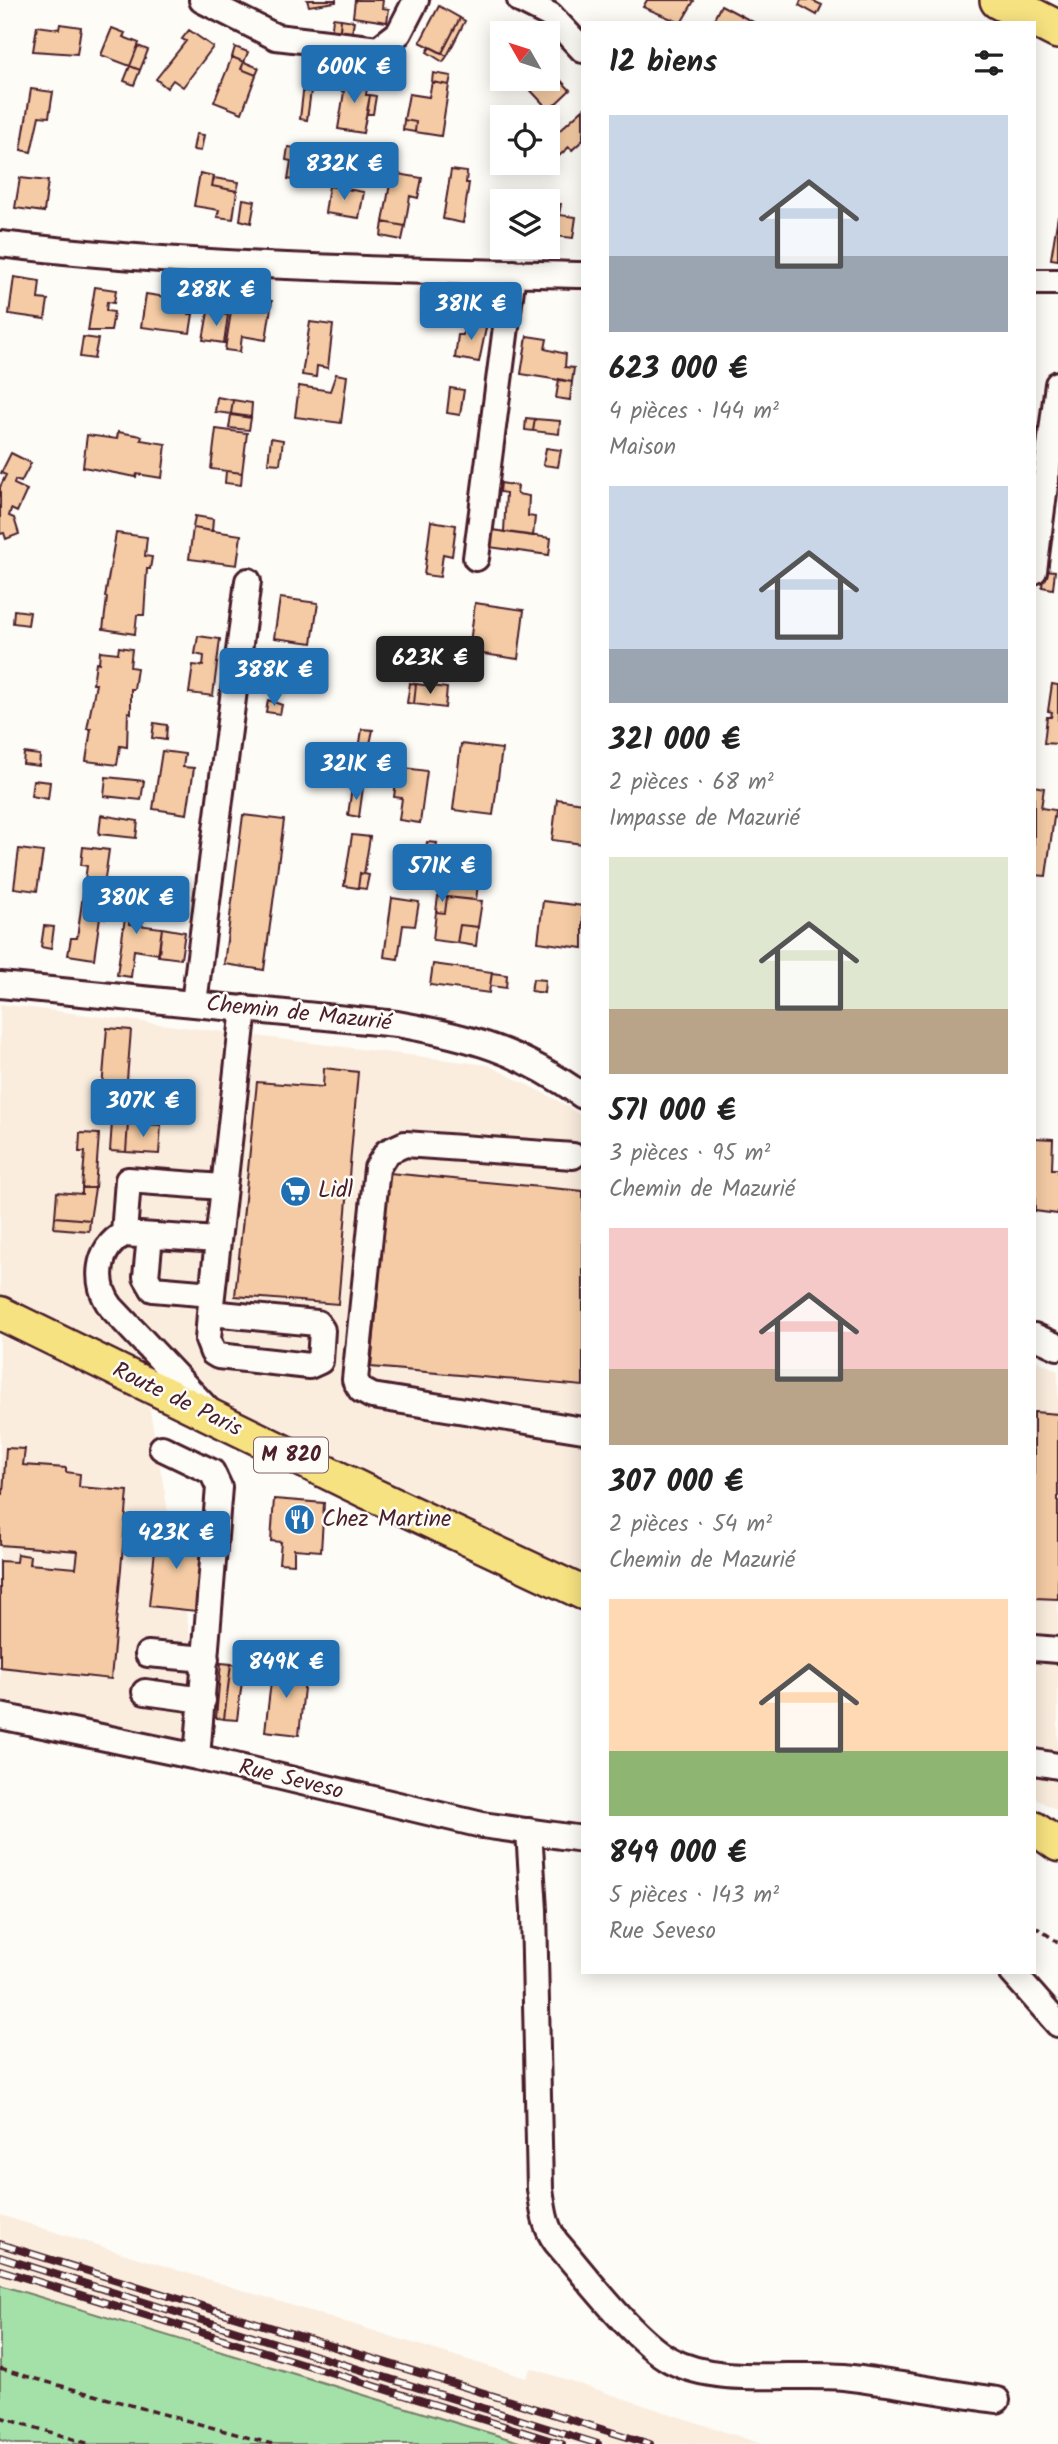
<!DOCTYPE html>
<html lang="fr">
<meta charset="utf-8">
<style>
:root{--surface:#fff;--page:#f6f6f6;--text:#222;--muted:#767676;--accent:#1f6fb2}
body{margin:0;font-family:Kalam,sans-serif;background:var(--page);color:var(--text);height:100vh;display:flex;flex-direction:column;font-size:26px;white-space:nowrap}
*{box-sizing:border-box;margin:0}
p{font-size:23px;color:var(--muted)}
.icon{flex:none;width:38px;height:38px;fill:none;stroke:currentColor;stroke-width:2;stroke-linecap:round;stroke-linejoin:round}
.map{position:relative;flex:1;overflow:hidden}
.sheet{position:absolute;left:581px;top:21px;width:455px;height:1953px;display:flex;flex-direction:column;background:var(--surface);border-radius:0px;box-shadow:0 4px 18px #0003}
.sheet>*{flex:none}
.needle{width:46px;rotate:309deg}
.tools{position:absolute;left:490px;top:21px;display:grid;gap:14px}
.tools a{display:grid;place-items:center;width:70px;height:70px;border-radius:0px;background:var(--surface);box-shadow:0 4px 18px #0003;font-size:35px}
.price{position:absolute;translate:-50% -60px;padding:0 16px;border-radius:7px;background:var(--accent);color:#fff;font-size:23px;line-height:46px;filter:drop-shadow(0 2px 4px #0008)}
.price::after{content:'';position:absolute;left:50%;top:42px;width:21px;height:16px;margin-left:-10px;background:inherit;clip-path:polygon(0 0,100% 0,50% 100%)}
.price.on{background:#222;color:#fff}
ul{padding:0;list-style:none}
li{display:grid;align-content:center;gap:14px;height:371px;padding:0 28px}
li span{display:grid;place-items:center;height:217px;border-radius:0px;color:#555}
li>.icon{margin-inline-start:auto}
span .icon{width:126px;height:126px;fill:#fffc;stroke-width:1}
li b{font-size:30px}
h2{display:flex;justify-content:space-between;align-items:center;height:84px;padding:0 28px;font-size:30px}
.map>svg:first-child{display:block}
.built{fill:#faedde}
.green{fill:#a4e1a9;stroke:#77806a;stroke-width:2}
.building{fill:#f4cba4;stroke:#4a1f2b;stroke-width:2}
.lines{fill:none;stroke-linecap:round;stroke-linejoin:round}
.minor-casing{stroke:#4a1f2b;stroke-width:30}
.major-casing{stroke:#4a1f2b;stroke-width:37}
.highway-casing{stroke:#4a1f2b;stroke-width:42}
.path{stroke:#4a1f2b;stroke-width:3.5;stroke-dasharray:7 5;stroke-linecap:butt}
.minor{stroke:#fdfcf7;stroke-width:24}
.major{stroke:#f7e281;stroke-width:32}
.highway{stroke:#f7e281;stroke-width:37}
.rail-casing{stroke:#4a1f2b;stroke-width:8}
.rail{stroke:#fdfcf7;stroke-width:5;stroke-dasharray:16;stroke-linecap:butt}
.labels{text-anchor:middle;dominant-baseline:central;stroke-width:5;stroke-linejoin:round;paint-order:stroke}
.shield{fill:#fdfcf7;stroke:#806168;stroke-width:2}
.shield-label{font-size:21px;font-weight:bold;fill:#4a1f2b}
.street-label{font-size:23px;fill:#4a1f2b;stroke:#fdfcf7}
.poi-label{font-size:23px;fill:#4a1f2b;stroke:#fdfcf7;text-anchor:start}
</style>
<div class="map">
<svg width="1058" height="2444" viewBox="0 0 1058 2444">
<rect width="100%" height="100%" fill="#fdfcf7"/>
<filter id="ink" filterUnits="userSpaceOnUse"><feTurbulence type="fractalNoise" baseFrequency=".0143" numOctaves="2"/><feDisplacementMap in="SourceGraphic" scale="14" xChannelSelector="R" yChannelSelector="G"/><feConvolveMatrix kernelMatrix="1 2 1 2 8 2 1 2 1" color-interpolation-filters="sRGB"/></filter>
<g filter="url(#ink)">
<path class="built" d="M0 1004 488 1065 557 1100 583 1117V1577L349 1467 0 1297Z
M0 1335 149 1405 211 1753 0 1702Z
M1034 1359 1058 1371V1811L1034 1798Z
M0 2215 526 2378 531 2368 762 2444H526L272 2369 0 2285Z"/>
<path class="green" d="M0 2285 526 2444H15L0 2440Z"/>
<path class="building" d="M307 0H336V2L309 6Z
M355 0H383L382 8 389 9 387 22 353 17Z
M647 0H692L694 1 681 23 643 7Z
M801 0H811L822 5 817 15 799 5Z
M721 5 755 23H716L713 21Z
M439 6 460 18 442 53 420 42Z
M333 18 341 19 339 37H331Z
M460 18 465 21 447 56 442 53Z
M341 19 354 21 352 33 340 31Z
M60 24 81 27 77 54 33 51 37 26 59 29Z
M112 28 125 33 123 37 139 43 130 66 101 55Z
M189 30 213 47 183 87 173 80 167 88 156 79 186 41 182 39Z
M138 46 148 50 140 70 130 66Z
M235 47 248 52 244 62 232 57Z
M430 47 447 56 443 62 427 52Z
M232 57 244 62 241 69 256 75 242 113 214 102Z
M244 62 259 68 256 75 241 69Z
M130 66 140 70 134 85 124 81Z
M548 67 570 90 549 110 524 83 529 79H548Z
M433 73 451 76 449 85 432 82Z
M305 75 313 76 307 120 300 119Z
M343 77 368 81 366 95H370L363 133 338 129 344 92 341 91Z
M432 82 449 85 441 136 415 132 416 122 404 120 409 94 429 97Z
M31 89 53 92 49 117 39 116 31 152 21 150Z
M370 95 376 96 373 114H367Z
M583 109V140L572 150 569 147 559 156 548 141Z
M404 120 416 122 415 132 403 130Z
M196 134 204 135 201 151 193 150Z
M288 147 310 150 305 183 288 179 291 161 286 160Z
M451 170 467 172 466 183H469L463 223 443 219Z
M200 173 214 176 212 186 237 191 233 219 217 217 219 210 194 206Z
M392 173 422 178 418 198 410 196 405 226 383 222Z
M20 178 48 181 44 212 15 208Z
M214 178 239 182 237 191 212 186Z
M329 186 364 192 359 218 325 213Z
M243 199 255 201 251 223 240 220Z
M548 202 561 204 559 215 576 217 573 238 556 236 557 232 548 231Z
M1058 216V260L1051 259Z
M383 222 405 226 402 240 381 236Z
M14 277 40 281 38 299 48 300 45 319 9 314Z
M95 287 116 290 114 303 107 302 106 311 114 312 111 331H88Z
M146 294 166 297 165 302 188 305V314H193L190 333 141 327Z
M166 297 194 300 193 314H188V305L165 302Z
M256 298 272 301 266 340 242 336 240 352 225 350 232 305 255 308Z
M208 312 228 315 224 343 203 340Z
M469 321 487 323 479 362 455 358 458 335H463L464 327H468Z
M310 322 333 325 328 368 317 366 316 377 302 375Z
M527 336 547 339 545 349 566 354 565 367 574 368 572 382 521 374Z
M83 337 98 339 94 359 80 357Z
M336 374 347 376 341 423 295 417 299 386 330 391Z
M559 379 572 382 570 400 556 398Z
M450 388 464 390 460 415 447 413Z
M217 397 233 400 231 414 215 412Z
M233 400 252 403 251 417 231 414Z
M231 415 251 418 249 430 229 428Z
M526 418 535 419 533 431 525 430Z
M535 419 560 421 559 434 533 431Z
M216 429 247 433 242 473 211 469Z
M118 432 142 436 141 440 166 444 162 478 137 474 136 477 83 467 87 435 117 439Z
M271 438 283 440 280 464 268 463Z
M546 448 561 450 558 467 543 465Z
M11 453 31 463 21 482 15 480 14 484 27 490 17 512 11 509 9 516 14 518 19 534 6 539 4 533 0 534V487L6 475 1 473Z
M226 471 242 473 241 485 225 483Z
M501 483 518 486 517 494 529 496 528 516 535 517 533 536 504 532 506 493 500 492Z
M195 516 213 519 212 531 193 528Z
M431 521 456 525 452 556 443 554 440 577 424 575Z
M193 528 241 535 237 565 189 559Z
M492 530 551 538 549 555 489 547Z
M116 533 147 537 145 556 152 557 150 569H147L144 615H137L135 634 103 629 107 598 105 597Z
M1044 570 1055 571 1053 589 1042 587Z
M280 598 318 603 312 643 274 638Z
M475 603 524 610 518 659 469 652Z
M14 610 30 612 28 625 13 623Z
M198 636 220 639 213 696 189 693 193 665 203 666 204 656 195 654Z
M119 647 132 649 130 667 137 668 134 689H131V713L128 712 127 747 120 746 117 765 86 761 91 729H87L96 684H93L96 662 99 663 100 651 118 653Z
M410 683 416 684 414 704 407 703Z
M416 684 447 688 445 708 414 704Z
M1052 684 1058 685V744L1044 743 1047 717H1051L1052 712 1048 711Z
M268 700 282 705 280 714 266 712Z
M154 723 167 725 166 740 152 738Z
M362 729 373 730 361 785 354 784Z
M461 744 502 749 493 815 453 810Z
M162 751 185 754 183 767 194 768 187 814 153 809Z
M24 753 40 755 39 766 23 764Z
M398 767 427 771 420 823 399 820 402 798 394 797Z
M106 777 144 781 141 800 104 796Z
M33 780 50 782 48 799 31 796Z
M1034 786 1044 788 1041 808 1055 810 1046 876 1034 875Z
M352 787 363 788 359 817 348 815Z
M557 799 583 803V844L552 840Z
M101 815 138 821 136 838 99 834Z
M243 815 284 820 264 970 224 964Z
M352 835 370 837 364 874 360 873 358 888 344 886Z
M427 842 437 843 434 862 424 860Z
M83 847 109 850 103 892 108 893 105 918 100 917 94 959 68 955 71 938H77L87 866 81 865Z
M19 849 43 852 37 891 14 888Z
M456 866 480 869 476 900 438 896 441 879 454 880Z
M360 873 369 875 366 889 358 888Z
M129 889 143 892 140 914 131 912 129 924 162 928 159 954 134 950 131 977 117 975Z
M438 896 482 901 478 927 460 925 457 943 433 940 436 912 445 913 447 897Z
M438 896 447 897 445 913 436 912Z
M392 898 419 902 415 926 403 925 398 959 384 957Z
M543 901 583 906V948L538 942Z
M460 925 478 927 476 946 457 943Z
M44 926 54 927 51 949 41 947Z
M162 928 185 932 181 959 158 956Z
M433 964 492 972 489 993 430 985Z
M492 973 507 975 506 988 490 986Z
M533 979 545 980 544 993 531 991Z
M107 1028 131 1030 125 1105 107 1104 106 1114 100 1113Z
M324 1068 358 1072 338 1304 235 1296 257 1082 323 1087Z
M112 1122 128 1123 126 1152 110 1151Z
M128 1123 161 1125 159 1154 126 1152Z
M80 1133 99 1134 95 1188H82L85 1152H79Z
M1034 1138 1053 1139 1052 1169H1058V1214L1035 1211Z
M389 1173 583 1191V1386L371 1367Z
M82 1188H95L90 1220 55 1217 57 1192 82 1194Z
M55 1217 90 1220 89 1231 54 1228Z
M1034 1412 1058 1414V1599L1034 1598Z
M6 1448 25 1449 23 1465 66 1468V1472L80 1474 79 1487 128 1491 111 1679 0 1667V1561L16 1562 17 1554 30 1556 29 1564 76 1568 78 1551 0 1545V1494H3Z
M274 1499 324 1503 321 1551 294 1549V1564L279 1563 281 1542 271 1541Z
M157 1531 203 1536 196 1611 149 1606Z
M221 1663 231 1664 224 1719 216 1718Z
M231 1664 244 1666 237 1720 224 1719Z
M273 1666 306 1669 299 1735 265 1731Z"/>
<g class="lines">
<defs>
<path id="minor" d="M202 0 276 37 378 49 399 33 416 0
M520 0 550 15 583 50
M0 244C193 267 388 270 583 275
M1034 282H1058
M476 558 513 273
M1034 571 1058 384
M0 985 397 1024C471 1037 521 1051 583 1096
M194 1003 248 581
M573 1156 405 1144 387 1152 377 1168 355 1380 361 1390 372 1396 583 1430
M124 1234 128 1180 222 1187
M150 1236 146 1277 153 1289 212 1294
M210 1313 317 1323 322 1330 320 1361 309 1366 218 1356 213 1353 208 1340 210 1313 244 1008
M1034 1336 1058 1347
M211 1413 111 1307C94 1285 96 1248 124 1234L218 1240
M162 1448 212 1472 219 1487 197 1757
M1034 1648 1058 1650
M148 1654 206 1659
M145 1692 203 1700
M0 1716 197 1757 482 1825 583 1839
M1034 1762 1058 1766
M529 1831 534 1910 540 2189C543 2208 544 2226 556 2242 585 2275 633 2340 670 2360 718 2386 790 2372 844 2377 895 2383 946 2393 997 2400
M1012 1972 1058 2024"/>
<path id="major" d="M0 1313 365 1491 583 1593
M1034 1828 1058 1845"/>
<path id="highway" d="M999 0 1058 30"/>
</defs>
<use href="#minor" class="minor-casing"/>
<use href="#major" class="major-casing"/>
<use href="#highway" class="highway-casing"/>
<path class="path" d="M1034 1926 1058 1942
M0 2369 272 2444
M0 2417 90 2444"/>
<use href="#minor" class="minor"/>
<use href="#major" class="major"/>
<use href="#highway" class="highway"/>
<defs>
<path id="rail" d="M0 2244 650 2444
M0 2257 598 2444
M0 2270 562 2444"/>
</defs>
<use href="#rail" class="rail-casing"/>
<use href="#rail" class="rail"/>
</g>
</g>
<defs>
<symbol id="supermarket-disc" viewBox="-11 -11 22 22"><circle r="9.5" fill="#1f6fb2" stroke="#fdfcf7"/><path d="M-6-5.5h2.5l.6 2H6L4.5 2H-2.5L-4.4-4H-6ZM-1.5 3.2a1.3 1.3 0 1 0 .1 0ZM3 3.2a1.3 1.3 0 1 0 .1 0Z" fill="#fff"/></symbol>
<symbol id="restaurant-disc" viewBox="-11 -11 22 22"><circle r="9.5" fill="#1f6fb2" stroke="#fdfcf7"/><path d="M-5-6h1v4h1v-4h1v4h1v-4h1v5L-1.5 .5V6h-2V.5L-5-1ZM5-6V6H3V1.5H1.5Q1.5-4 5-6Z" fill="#fff"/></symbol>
</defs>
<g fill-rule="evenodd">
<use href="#supermarket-disc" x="278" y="1174" width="35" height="35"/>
<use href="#restaurant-disc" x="282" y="1502" width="35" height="35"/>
</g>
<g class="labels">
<rect class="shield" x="254" y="1437.5" width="74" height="35" rx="5"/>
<g class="shield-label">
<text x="291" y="1455">M 820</text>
</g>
<g class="street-label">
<text transform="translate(299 1014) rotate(6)">Chemin de Mazurié</text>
<text transform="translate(177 1400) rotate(26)">Route de Paris</text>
<text transform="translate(291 1780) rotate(14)">Rue Seveso</text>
</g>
<g class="poi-label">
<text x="318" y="1191">Lidl</text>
<text x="322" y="1520">Chez Martine</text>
</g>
</g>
</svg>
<div class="tools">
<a><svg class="needle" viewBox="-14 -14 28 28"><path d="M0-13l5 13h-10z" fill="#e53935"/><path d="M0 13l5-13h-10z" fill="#767676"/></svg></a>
<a><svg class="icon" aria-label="locate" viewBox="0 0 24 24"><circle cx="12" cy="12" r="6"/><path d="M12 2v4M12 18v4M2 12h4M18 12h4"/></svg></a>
<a><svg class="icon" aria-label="layers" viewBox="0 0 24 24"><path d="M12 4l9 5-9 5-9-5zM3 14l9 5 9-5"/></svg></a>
</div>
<b class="price" style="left:354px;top:105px">600K €</b>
<b class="price" style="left:344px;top:202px">832K €</b>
<b class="price" style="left:216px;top:328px">288K €</b>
<b class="price" style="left:471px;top:342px">381K €</b>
<b class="price on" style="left:430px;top:696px">623K €</b>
<b class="price" style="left:274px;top:708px">388K €</b>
<b class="price" style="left:356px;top:802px">321K €</b>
<b class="price" style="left:442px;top:904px">571K €</b>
<b class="price" style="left:136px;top:936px">380K €</b>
<b class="price" style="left:143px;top:1139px">307K €</b>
<b class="price" style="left:176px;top:1571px">423K €</b>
<b class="price" style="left:286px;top:1700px">849K €</b>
<section class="sheet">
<h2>12 biens<svg class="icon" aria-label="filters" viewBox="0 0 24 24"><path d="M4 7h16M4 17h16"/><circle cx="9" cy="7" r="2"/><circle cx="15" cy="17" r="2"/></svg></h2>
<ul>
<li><span style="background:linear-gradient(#c9d6e8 65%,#9aa5b1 0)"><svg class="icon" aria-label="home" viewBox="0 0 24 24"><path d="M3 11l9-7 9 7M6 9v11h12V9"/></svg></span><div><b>623 000 €</b><p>4 pièces · 144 m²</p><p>Maison</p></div></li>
<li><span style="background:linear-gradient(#c9d6e8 75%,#9aa5b1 0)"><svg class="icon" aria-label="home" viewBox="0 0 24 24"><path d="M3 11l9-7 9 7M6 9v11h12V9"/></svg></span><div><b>321 000 €</b><p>2 pièces · 68 m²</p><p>Impasse de Mazurié</p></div></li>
<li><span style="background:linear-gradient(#dfe7d0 70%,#b9a48a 0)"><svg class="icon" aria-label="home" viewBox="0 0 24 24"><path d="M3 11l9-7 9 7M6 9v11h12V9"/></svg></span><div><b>571 000 €</b><p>3 pièces · 95 m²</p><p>Chemin de Mazurié</p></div></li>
<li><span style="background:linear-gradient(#f6c9c9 65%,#b9a48a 0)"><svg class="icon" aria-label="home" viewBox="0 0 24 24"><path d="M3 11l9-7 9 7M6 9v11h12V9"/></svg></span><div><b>307 000 €</b><p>2 pièces · 54 m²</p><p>Chemin de Mazurié</p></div></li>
<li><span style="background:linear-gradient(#ffd9b3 70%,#8fb573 0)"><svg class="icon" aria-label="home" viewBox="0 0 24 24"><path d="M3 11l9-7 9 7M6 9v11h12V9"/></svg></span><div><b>849 000 €</b><p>5 pièces · 143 m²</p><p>Rue Seveso</p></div></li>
</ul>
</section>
</div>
